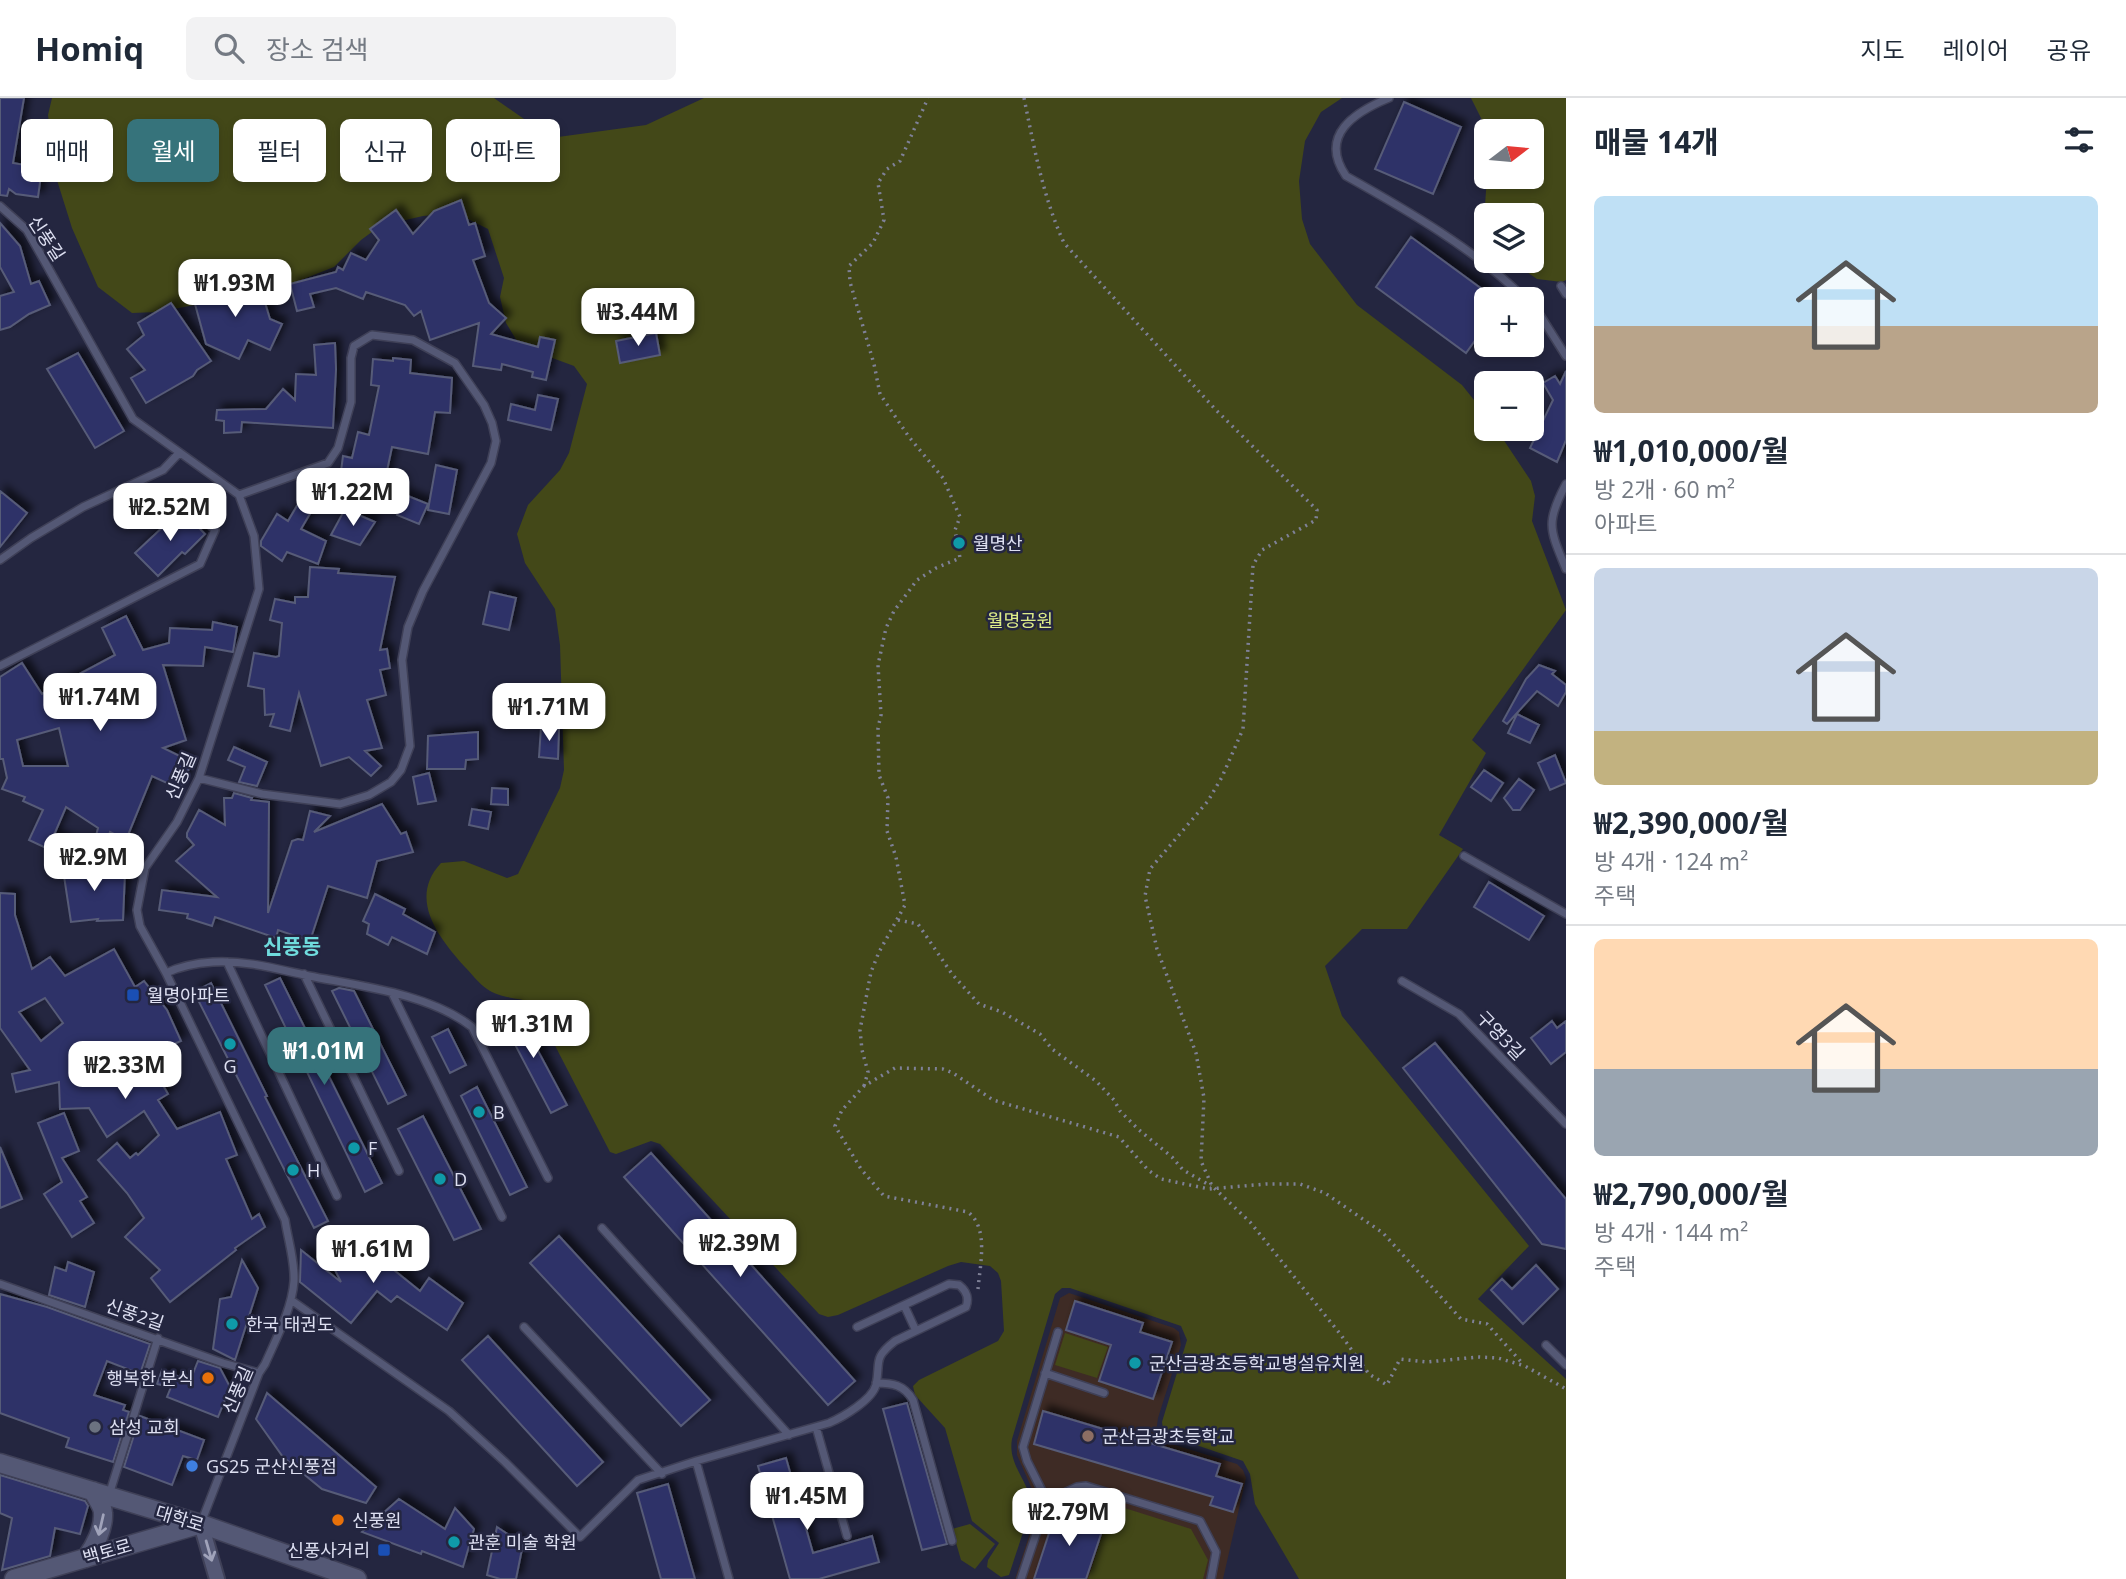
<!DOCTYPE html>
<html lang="ko">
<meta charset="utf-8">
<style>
:root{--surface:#fff;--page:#f2f2f3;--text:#1f2937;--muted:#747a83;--line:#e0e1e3;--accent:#36737b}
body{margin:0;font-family:"Open Sans","Noto Sans KR",sans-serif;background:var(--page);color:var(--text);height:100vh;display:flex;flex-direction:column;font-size:26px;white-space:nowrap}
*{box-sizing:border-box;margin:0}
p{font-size:23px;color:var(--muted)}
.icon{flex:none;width:38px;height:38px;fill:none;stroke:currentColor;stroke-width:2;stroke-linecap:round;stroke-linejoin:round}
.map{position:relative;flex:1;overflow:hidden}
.sheet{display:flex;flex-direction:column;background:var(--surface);width:560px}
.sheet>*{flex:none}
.banner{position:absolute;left:21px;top:21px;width:665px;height:63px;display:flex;gap:14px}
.needle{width:46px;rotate:74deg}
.fabs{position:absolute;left:1474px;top:21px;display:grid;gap:14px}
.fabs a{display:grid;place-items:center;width:70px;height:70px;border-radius:10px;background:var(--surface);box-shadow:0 4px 10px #0003;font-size:35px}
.price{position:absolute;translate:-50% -60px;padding:0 16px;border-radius:14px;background:#fff;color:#222;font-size:23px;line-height:46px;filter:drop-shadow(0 2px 4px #0008)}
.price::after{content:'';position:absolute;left:50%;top:42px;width:21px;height:16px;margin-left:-10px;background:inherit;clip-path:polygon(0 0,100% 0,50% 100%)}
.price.on{background:var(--accent);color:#fff}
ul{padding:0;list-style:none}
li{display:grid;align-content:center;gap:14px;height:371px;padding:0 28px}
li+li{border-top:2px solid var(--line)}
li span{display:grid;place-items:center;height:217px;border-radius:10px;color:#555}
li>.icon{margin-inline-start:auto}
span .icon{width:126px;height:126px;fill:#fffc;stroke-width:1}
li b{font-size:30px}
h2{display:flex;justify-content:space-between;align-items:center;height:84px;padding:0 28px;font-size:30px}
.chip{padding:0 24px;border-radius:10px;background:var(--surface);box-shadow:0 4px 10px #0003;font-size:24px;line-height:63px}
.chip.on{background:var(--accent);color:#fff}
header{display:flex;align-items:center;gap:42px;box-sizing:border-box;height:98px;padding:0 35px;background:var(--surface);border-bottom:2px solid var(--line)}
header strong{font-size:33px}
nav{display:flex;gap:38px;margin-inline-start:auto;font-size:24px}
.search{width:490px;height:63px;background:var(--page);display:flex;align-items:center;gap:18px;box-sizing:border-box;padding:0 24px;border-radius:10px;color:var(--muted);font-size:26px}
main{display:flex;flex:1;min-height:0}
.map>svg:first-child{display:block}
.education{fill:#3e2b25}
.green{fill:#434818}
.building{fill:#2f3068;stroke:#575b78;stroke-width:2;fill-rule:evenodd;filter:url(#shadow)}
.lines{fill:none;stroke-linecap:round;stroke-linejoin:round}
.service-casing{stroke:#3f4057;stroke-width:10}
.minor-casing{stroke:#3f4057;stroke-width:18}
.tertiary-casing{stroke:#3f4057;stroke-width:21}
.path{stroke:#7f8197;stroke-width:3.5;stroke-dasharray:2 5;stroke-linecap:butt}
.service{stroke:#545875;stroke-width:7}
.minor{stroke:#545875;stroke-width:14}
.tertiary{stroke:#545875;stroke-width:18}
.oneway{stroke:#a0a3ba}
.culture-dot{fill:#0f9aa8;stroke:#242640;stroke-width:2.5}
.transit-dot{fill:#1a4fb4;stroke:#242640;stroke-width:2.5}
.food-dot{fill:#e8710a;stroke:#242640;stroke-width:2.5}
.worship-dot{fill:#6b7280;stroke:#242640;stroke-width:2.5}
.education-dot{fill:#8d6e63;stroke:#242640;stroke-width:2.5}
.shop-dot{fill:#3f7fe0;stroke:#242640;stroke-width:2.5}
.labels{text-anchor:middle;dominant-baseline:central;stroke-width:5;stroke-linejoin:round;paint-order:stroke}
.street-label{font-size:18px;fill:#dee0f2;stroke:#242640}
.poi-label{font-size:18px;fill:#dee0f2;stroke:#242640;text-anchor:start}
.park-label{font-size:18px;fill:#deec88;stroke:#242640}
.quarter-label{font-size:21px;font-weight:bold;fill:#6fdbdd;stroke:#242640}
</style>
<header>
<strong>Homiq</strong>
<div class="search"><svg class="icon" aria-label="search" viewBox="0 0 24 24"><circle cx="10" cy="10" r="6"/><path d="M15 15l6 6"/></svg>장소 검색</div>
<nav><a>지도</a><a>레이어</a><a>공유</a></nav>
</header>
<main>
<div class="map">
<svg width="1566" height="1481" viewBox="0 0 1566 1481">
<defs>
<filter id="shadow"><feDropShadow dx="5.5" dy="-5.5" stdDeviation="3.5" flood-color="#0009"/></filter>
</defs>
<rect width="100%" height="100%" fill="#242640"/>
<path class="education" d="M1069 1195 1174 1230 1179 1234 1181 1247 1158 1320 1156 1335 1165 1344 1237 1366 1243 1372 1246 1380 1223 1481H1015L1039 1407 1017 1357V1343L1060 1200Z"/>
<path class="green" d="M52 0H494L544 35 558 39 646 27 704 0H1342L1321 14 1305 43 1299 83 1302 121 1310 146 1357 207 1462 287 1486 317V331H1496L1499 335 1531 383 1535 398 1532 423 1566 512 1472 642 1486 655 1439 737 1463 751 1407 831H1362L1325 868 1342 918 1529 1148 1478 1201 1566 1281V1481H1299L1255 1406 1250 1376 1243 1363 1164 1336 1162 1324 1187 1242 1181 1228 1070 1190H1062L1055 1196 1012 1341C1007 1368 1032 1385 1031 1410L1009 1477 1001 1479 987 1469 988 1462 999 1445 972 1423 945 1330 915 1297 913 1288 919 1282 998 1243 1004 1233 1001 1183 998 1175 990 1168 961 1164 948 1168 838 1217 828 1219 819 1216 660 1046 651 1043 616 1056 610 1054 533 905C518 899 501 901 487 891 479 886 471 875 464 868 438 839 408 800 441 765L464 763 507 780 518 776 560 690 564 672 560 547 555 511 525 465 517 436 528 407 560 372 569 355 587 286 574 268 520 248 506 225 500 199 504 180 488 131 456 115 423 118 380 128 361 142 334 169 278 191 158 214 132 215 98 189 72 130 56 79 48 17Z
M1471 0H1566V182L1562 184 1537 181 1511 163H1531V117H1487L1485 107 1487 79H1531V33H1486V52L1482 22Z
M1065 1235 1108 1249 1097 1280 1055 1267Z
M1112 1406 1191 1431 1208 1462 1203 1481H1088Z
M970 1426 995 1446 975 1471 961 1462 952 1431Z"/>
<path class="building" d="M0 0H24L13 65 42 70 38 99 16 96 9 91 7 98 0 97Z
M1404 4 1461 29 1433 96 1375 71Z
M461 102 469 127 475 125 485 158 473 162 489 205 506 220 491 236 538 249 540 239 555 242 546 282 532 279 533 274 502 266 501 272 473 268 479 225 430 242 421 213 414 218 405 207 366 194 363 201 336 190 310 196 314 209 297 213 290 186 336 174 338 169 343 172 351 155 366 162 379 142 370 131 396 112 413 136 434 113Z
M0 125 20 148 31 186 39 183 50 207 29 216 10 229 0 232V198L14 194 0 169Z
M1411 139 1486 194V227L1466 255 1376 189Z
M217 185 220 195 259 185 270 221 282 226 270 252 248 242 239 261 206 246 192 195Z
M171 205 211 263 197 272 193 278 146 305 131 280 145 272 127 251 144 237 138 225Z
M656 235 660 257 620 265 616 243Z
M335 245 336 271 333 330 242 324 241 334 224 335V323L216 322 217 312 266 311 283 291 295 302 296 276 316 277 314 247Z
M78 255 124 333 95 350 47 271Z
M393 260 411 262 410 275 452 280 450 315 435 314 428 356 392 349 384 387 357 379 346 409 328 402 336 379 340 381 343 358 352 360 358 334 369 337 379 288 371 287 373 261 393 263Z
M1566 273V342L1557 364 1530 350 1553 302 1543 285 1555 278 1560 286Z
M538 297 558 301 551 332 508 322 511 306 535 312Z
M436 367 457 372 449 416 428 412Z
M0 393 27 415 0 449Z
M403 396 428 406 419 426 397 417Z
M298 406 311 414 301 431 326 443 318 466 287 454 282 463 261 448V443L277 416 288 423Z
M345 411 375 424 360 447 331 437Z
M181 412 205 436 185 456 182 454 158 478 135 455Z
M310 469 339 471 338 475 395 479 380 552 387 551 390 570 380 572 386 597 367 602 382 650 365 653 381 668 371 678 349 659 321 668 299 595 290 633 270 628 274 616 265 617 264 591 248 588 254 555 276 559 279 558 282 525 270 522 275 501 295 505V499H308Z
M490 494 516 500 509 532 483 526Z
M126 518 143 552 169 545 170 530 212 532 213 524 237 529 233 554 205 549 203 568 163 567 186 642 163 650 192 664 180 691 152 678 126 742 110 734 101 760 91 758 98 730 66 709 54 737 69 745 63 758 29 742 43 712 23 703 25 699 2 691 7 680 3 661H0V579L22 565 42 596 115 557 102 530ZM59 630 68 668H23L17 642Z
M1539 567 1555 573 1552 576 1566 587V594L1558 608 1537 593 1507 626 1503 623 1526 581Z
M1517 616 1539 627 1530 645 1508 635Z
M541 629 559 631 558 661 539 659Z
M478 634V661L466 662 465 671H427L428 638Z
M234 649 267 664 257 688 239 684 245 669 228 662Z
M1555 657 1566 685 1550 692 1538 665Z
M1484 672 1503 685 1491 703 1471 689Z
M429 675 436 703 418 706 413 679Z
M1519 681 1534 692 1520 712H1513L1504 700Z
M492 690 508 691V707L491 706Z
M234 695 252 700 251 702 269 704 268 815 292 743 298 741 303 742 310 713 330 718 314 734 382 706 401 736 406 734 413 754 377 763 367 800 328 788 310 843 278 832 276 840 215 819 212 828 187 820 188 816 159 812 162 792 217 799 176 763 194 747 187 739V735L199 712 225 727 224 700H232Z
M472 711 491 714 488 731 469 727Z
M62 765 98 768 97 771 125 774 123 822 97 823 98 821 71 824Z
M1489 784 1544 818 1529 842 1474 809Z
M0 795 15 796V817L32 871 50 859 65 878 114 851 135 889 144 883 167 912 181 943 146 958 168 996 158 1002 177 1031 220 1014 237 1057 226 1061 252 1121 259 1116 265 1129 235 1150 236 1152 170 1204 151 1180 160 1172 125 1139 144 1120 127 1095 98 1062 117 1045 130 1060 136 1055 138 1057 159 1037 144 1013 107 1039 89 1010 60 1011 59 984 16 994 12 976 30 972 0 930ZM45 900 63 925 41 943 19 914Z
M375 796 405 811 403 816 435 834 427 856 392 839 388 847 367 836 369 826 363 823Z
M280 880 382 1085 365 1094 265 887Z
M211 885 267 998 265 999 328 1123 314 1130 194 894Z
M339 890 354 893 406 997 388 1006 332 893Z
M514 908 567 1007 551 1015 499 916Z
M1552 923 1557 930 1566 923V954L1551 966 1531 940Z
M448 931 466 967 450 975 432 939Z
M1435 945 1566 1101V1151L1542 1146 1403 970Z
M477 989 527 1089 510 1097 461 998Z
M64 1015 79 1053 62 1060 87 1099 80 1103 94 1125 72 1139 44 1096 62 1084 38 1025Z
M423 1018 481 1131 454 1142 398 1031Z
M0 1049 22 1101 0 1110Z
M651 1055 855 1283 828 1307 624 1079Z
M559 1138 710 1302 681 1328 530 1165Z
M353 1139 420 1193 429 1180 463 1205 447 1232 397 1198 391 1204 377 1193 351 1225 300 1184 301 1152 341 1184 330 1162Z
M242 1162 258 1190 235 1262 213 1251 220 1201 231 1199Z
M68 1164 94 1174 85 1209 49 1197 55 1169 66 1173Z
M1536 1167 1558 1191 1523 1226 1491 1192 1502 1181 1512 1191Z
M0 1196 47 1209 150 1246 140 1276 107 1263 94 1297 125 1307 123 1312 129 1314 113 1364 66 1349 69 1340 0 1315Z
M1075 1203 1143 1225 1140 1234 1172 1244 1153 1301 1099 1283 1111 1247 1066 1232Z
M488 1238 603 1364 577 1388 462 1262Z
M198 1263 220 1270 230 1289 218 1319 167 1299 171 1289 157 1286 162 1272 190 1283Z
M267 1295 376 1389 366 1405 322 1391 283 1359 256 1321Z
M907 1305 947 1446 922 1452 883 1311Z
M1043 1313 1220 1366 1216 1378 1242 1386 1233 1414 1210 1407 1213 1399 1034 1346Z
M140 1318 204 1342 197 1362 183 1358 172 1387 124 1369Z
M786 1360 813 1455 872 1438 879 1464 819 1481H790L758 1368Z
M0 1377 85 1403 88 1408 80 1436 55 1430 50 1458 2 1472 12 1420 0 1415Z
M668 1386 695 1481H661L637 1395Z
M399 1401 445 1431 455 1410 474 1431 463 1469 422 1453 421 1456 362 1434Z
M1071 1413 1089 1419 1087 1424 1103 1430 1086 1481H1034L1056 1414 1069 1419Z
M497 1429 523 1446 516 1481H500L487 1477Z"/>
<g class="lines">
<defs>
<path id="service" d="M1389 0C1355 14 1318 37 1346 78 1405 111 1478 153 1525 201
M0 108 27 132 133 321 239 397 254 438 259 491 199 680 177 724 145 770 137 812 140 828 166 875 285 1122C288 1142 295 1163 294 1183 292 1211 276 1241 265 1266L259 1275 201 1425
M1561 188 1566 196
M1531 208 1540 217 1566 258
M1566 386C1545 425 1550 432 1566 471
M0 462 31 440 83 409 163 372 179 355
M0 568 200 466 215 432 195 411
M199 680 262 696 340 706 369 697 391 684 401 672 410 648 402 562 408 529 423 493 491 365 496 343 492 325 484 307 455 265 413 242 372 237 354 248 351 260V304L338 350 328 365 239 397
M1464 758 1566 816
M227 864 337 1098
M166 875C181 868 197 865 213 864 246 862 277 871 309 878 360 888 430 896 472 929L548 1080
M304 876 399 1073
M1402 883 1459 916 1566 1026
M392 895 502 1119
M602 1130 789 1337
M0 1186 223 1265 259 1275
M291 1202 449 1313 505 1364 580 1439 638 1382 696 1363 729 1481
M904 1207 916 1233
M524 1229 662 1376
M1546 1247 1566 1267
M1045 1275 1104 1295
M876 1285C893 1285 904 1287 913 1302L952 1443
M816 1329 847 1438
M696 1363 829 1325C843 1319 872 1302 876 1287 881 1264 872 1261 895 1243L966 1209C969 1201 967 1193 959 1187L949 1186 857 1229
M109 1397 158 1240
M1047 1403 1027 1363 1023 1349 1058 1234
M1021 1481 1047 1403 1077 1389 1086 1388 1200 1423 1216 1454 1211 1481"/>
<path id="minor" d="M201 1426 217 1481"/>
<path id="tertiary" d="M0 1365 201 1426 357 1481
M86 1460C95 1448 104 1430 103 1415 103 1408 96 1400 93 1393
M14 1481 201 1426"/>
</defs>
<use href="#service" class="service-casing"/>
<use href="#minor" class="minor-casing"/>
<use href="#tertiary" class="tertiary-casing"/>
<path class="path" d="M1024 0C1034 49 1043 99 1064 145L1215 311 1317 412 1316 422 1262 452 1253 467 1243 631 1222 679 1208 703 1150 771 1145 798 1157 851 1196 955 1204 1000 1201 1063 1212 1088 1250 1124 1341 1237 1369 1276 1387 1287 1400 1261 1427 1264 1478 1259 1498 1260 1525 1268 1566 1291
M898 822 918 826 952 876 979 906 1002 914 1040 936 1052 951 1096 983 1114 1002 1120 1013 1139 1032 1172 1059 1183 1072 1211 1088
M864 988 868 974 862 952 860 932 871 874 879 854 905 807 896 759 887 733 888 700 879 677 878 630 881 617 878 567 886 530 894 513 917 482 936 470 960 460 955 432 960 419 943 380 909 339 880 296 874 266 850 184 849 168 873 145 884 122 878 85 887 71 900 63 928 0
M978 1191C980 1167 989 1130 968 1114L884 1098 861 1071 835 1028 842 1012 864 988 895 970 943 971 953 975 993 1002 1119 1039 1148 1072 1161 1081 1209 1091 1266 1086H1300L1325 1095 1383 1135 1461 1221 1487 1226 1523 1266"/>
<use href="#service" class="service"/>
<use href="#minor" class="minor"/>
<use href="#tertiary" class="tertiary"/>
</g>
<defs><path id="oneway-shaft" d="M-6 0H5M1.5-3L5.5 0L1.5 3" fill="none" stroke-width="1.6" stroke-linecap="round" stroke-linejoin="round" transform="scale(1.75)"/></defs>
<g class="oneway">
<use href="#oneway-shaft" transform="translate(101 1427) rotate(103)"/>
<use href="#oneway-shaft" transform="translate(209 1453) rotate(74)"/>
</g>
<g class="culture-dot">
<circle cx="959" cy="445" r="7"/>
<circle cx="230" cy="946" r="7"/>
<circle cx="479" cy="1014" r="7"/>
<circle cx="354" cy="1050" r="7"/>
<circle cx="293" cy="1072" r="7"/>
<circle cx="440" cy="1081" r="7"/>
<circle cx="232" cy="1226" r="7"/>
<circle cx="1135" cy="1265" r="7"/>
<circle cx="454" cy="1444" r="7"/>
</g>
<g class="transit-dot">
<rect x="126" y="890" width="14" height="14" rx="3.5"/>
<rect x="377" y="1445" width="14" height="14" rx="3.5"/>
</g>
<g class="food-dot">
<circle cx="208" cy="1280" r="7"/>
<circle cx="338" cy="1422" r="7"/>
</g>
<circle class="worship-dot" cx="95" cy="1329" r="7"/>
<circle class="education-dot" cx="1088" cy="1338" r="7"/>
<circle class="shop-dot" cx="192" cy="1368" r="7"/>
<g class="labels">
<g class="street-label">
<text transform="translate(47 140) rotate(57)">신풍길</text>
<text transform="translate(180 678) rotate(-67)">신풍길</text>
<text transform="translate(1501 937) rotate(46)">구영3길</text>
<text transform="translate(135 1216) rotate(19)">신풍2길</text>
<text transform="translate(237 1292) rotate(-67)">신풍길</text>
<text transform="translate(180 1420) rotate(17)">대학로</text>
<text transform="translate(107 1453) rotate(-16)">백토로</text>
</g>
<g class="poi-label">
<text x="973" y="445">월명산</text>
<text x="147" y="897">월명아파트</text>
<text x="230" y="968" text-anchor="middle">G</text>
<text x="493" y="1014">B</text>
<text x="368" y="1050">F</text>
<text x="307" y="1072">H</text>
<text x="454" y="1081">D</text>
<text x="246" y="1226">한국 태권도</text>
<text x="1149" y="1265">군산금광초등학교병설유치원</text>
<text x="194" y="1280" text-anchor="end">행복한 분식</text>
<text x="109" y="1329">삼성 교회</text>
<text x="1102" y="1338">군산금광초등학교</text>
<text x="206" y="1368">GS25 군산신풍점</text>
<text x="352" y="1422">신풍원</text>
<text x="468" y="1444">관훈 미술 학원</text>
<text x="370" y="1452" text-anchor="end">신풍사거리</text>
</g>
<g class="park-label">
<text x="1020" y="522">월명공원</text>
</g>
<g class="quarter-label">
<text x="292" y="848">신풍동</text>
</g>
</g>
</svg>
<div class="fabs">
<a><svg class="needle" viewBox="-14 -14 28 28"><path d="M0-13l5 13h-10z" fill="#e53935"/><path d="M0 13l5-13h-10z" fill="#747a83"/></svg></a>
<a><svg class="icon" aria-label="layers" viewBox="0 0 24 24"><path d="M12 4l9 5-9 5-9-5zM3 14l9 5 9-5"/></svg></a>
<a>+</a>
<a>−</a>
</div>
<b class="price" style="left:235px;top:221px">₩1.93M</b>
<b class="price" style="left:638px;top:250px">₩3.44M</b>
<b class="price" style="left:353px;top:430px">₩1.22M</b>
<b class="price" style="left:170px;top:445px">₩2.52M</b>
<b class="price" style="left:100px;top:635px">₩1.74M</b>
<b class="price" style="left:549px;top:645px">₩1.71M</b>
<b class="price" style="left:94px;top:795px">₩2.9M</b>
<b class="price" style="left:533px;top:962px">₩1.31M</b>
<b class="price on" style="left:324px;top:989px">₩1.01M</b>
<b class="price" style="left:125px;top:1003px">₩2.33M</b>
<b class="price" style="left:740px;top:1181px">₩2.39M</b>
<b class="price" style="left:373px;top:1187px">₩1.61M</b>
<b class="price" style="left:807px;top:1434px">₩1.45M</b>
<b class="price" style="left:1069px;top:1450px">₩2.79M</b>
<div class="banner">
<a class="chip">매매</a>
<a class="chip on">월세</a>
<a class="chip">필터</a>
<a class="chip">신규</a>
<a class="chip">아파트</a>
</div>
</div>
<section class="sheet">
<h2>매물 14개<svg class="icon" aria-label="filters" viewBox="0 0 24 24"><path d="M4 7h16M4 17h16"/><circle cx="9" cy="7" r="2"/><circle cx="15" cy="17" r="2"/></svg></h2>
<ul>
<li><span style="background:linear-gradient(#bfe0f5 60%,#b9a48a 0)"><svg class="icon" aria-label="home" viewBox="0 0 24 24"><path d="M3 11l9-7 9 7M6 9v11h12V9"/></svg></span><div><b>₩1,010,000/월</b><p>방 2개 · 60 m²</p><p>아파트</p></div></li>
<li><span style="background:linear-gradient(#c9d6e8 75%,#c2b280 0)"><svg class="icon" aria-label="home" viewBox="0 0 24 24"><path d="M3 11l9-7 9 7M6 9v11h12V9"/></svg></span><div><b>₩2,390,000/월</b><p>방 4개 · 124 m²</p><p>주택</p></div></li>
<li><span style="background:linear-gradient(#ffd9b3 60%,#9aa5b1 0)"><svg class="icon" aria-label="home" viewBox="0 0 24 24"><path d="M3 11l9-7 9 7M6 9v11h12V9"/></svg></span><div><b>₩2,790,000/월</b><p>방 4개 · 144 m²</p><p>주택</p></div></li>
</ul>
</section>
</main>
